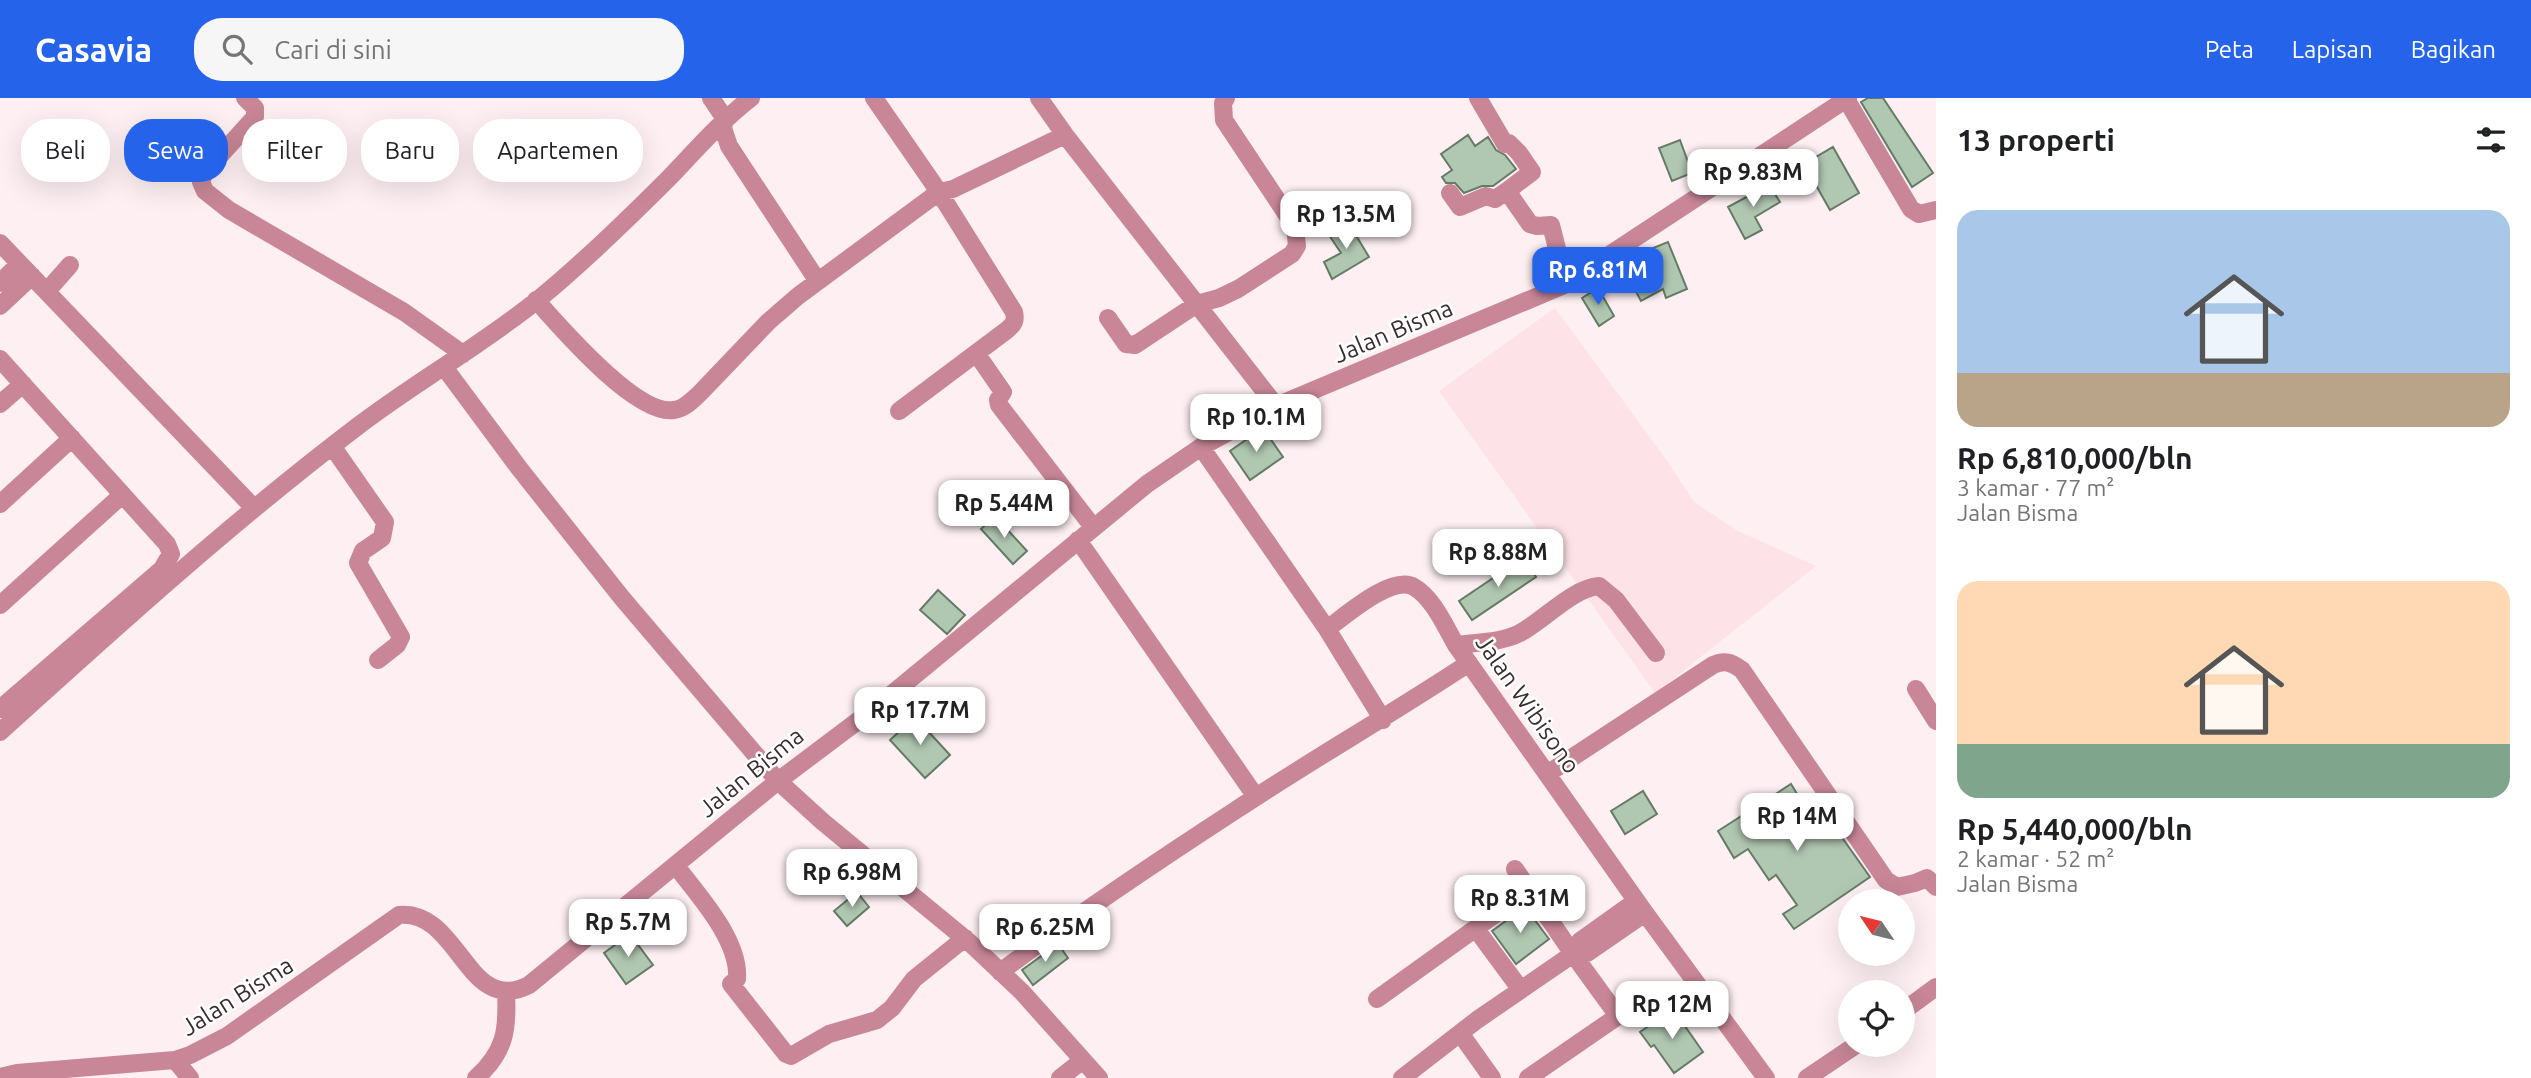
<!DOCTYPE html>
<html lang="id">
<meta charset="utf-8">
<style>
:root{--surface:#fff;--page:#f6f6f6;--text:#202124;--muted:#757577;--accent:#2563eb}
body{margin:0;font-family:Ubuntu,sans-serif;background:var(--page);color:var(--text);height:100vh;display:flex;flex-direction:column;font-size:26px;white-space:nowrap}
*{box-sizing:border-box;margin:0}
p{font-size:23px;color:var(--muted)}
.icon{flex:none;width:38px;height:38px;fill:none;stroke:currentColor;stroke-width:2;stroke-linecap:round;stroke-linejoin:round}
.map{position:relative;flex:1;overflow:hidden}
.side{display:flex;flex-direction:column;background:var(--surface);width:595px}
.side>*{flex:none}
.hud{position:absolute;left:21px;top:21px;width:665px;height:63px;display:flex;gap:14px}
.needle{width:46px;rotate:305deg}
.fabs{position:absolute;left:1838px;top:791px;display:grid;gap:14px}
.fabs a{display:grid;place-items:center;width:77px;height:77px;border-radius:50%;background:var(--surface);box-shadow:0 7px 28px #0002;font-size:35px}
.price{position:absolute;translate:-50% -60px;padding:0 16px;border-radius:14px;background:#fff;color:#222;font-size:23px;line-height:46px;filter:drop-shadow(0 2px 4px #0008)}
.price::after{content:'';position:absolute;left:50%;top:42px;width:21px;height:16px;margin-left:-10px;background:inherit;clip-path:polygon(0 0,100% 0,50% 100%)}
.price.selected{background:var(--accent);color:#fff}
ul{padding:0;list-style:none}
li{display:grid;align-content:center;gap:14px;height:371px;padding:0 21px}
li span{display:grid;place-items:center;height:217px;border-radius:21px;color:#555}
li>.icon{margin-inline-start:auto}
span .icon{width:126px;height:126px;fill:#fffc;stroke-width:1}
li b{font-size:30px}
h2{display:flex;justify-content:space-between;align-items:center;height:84px;padding:0 21px;font-size:30px}
.chip{padding:0 24px;border-radius:28px;background:var(--surface);box-shadow:0 7px 28px #0002;font-size:24px;line-height:63px}
.chip.selected{background:var(--accent);color:#fff}
header{display:flex;align-items:center;gap:42px;box-sizing:border-box;height:98px;padding:0 35px;background:var(--accent);color:#fff}
header strong{font-size:33px}
nav{display:flex;gap:38px;margin-inline-start:auto;font-size:24px}
.search{width:490px;height:63px;background:var(--page);display:flex;align-items:center;gap:18px;box-sizing:border-box;padding:0 24px;border-radius:28px;color:var(--muted);font-size:26px}
main{display:flex;flex:1;min-height:0}
.map>svg:first-child{display:block}
.built{fill:#fde3e8}
.building{fill:#b0c7b1;stroke:#657b66;stroke-width:2}
.lines{fill:none;stroke-linecap:round;stroke-linejoin:round}
.minor{stroke:#c88696;stroke-width:18}
.labels{text-anchor:middle;dominant-baseline:central;stroke-width:5;stroke-linejoin:round;paint-order:stroke}
.street-label{font-size:24px;fill:#3a2d30;stroke:#fff}
</style>
<header>
<strong>Casavia</strong>
<div class="search"><svg class="icon" aria-label="search" viewBox="0 0 24 24"><circle cx="10" cy="10" r="6"/><path d="M15 15l6 6"/></svg>Cari di sini</div>
<nav><a>Peta</a><a>Lapisan</a><a>Bagikan</a></nav>
</header>
<main>
<div class="map">
<svg width="1936" height="980" viewBox="0 0 1936 980">
<rect width="100%" height="100%" fill="#fdeff2"/>
<path class="built" d="M1555 210 1668 364 1694 404 1738 433 1816 468 1655 595 1439 293Z"/>
<path class="building" d="M1868 0H1883L1933 75 1912 89 1861 4Z
M1468 37 1475 48 1488 39 1496 52 1505 57 1516 71 1493 88H1482L1464 95 1455 85H1446L1442 79 1452 72 1441 56Z
M1680 42 1692 75 1672 83 1659 50Z
M1833 49 1859 95 1830 112 1804 66Z
M1766 82 1780 104 1755 119 1762 132 1745 141 1728 109 1754 95 1751 90Z
M1350 123 1360 138 1357 139 1369 159 1332 181 1324 164 1341 155 1329 137Z
M1668 144 1687 191 1666 200 1663 191 1641 203 1626 175 1651 162 1648 152Z
M1598 190 1614 218 1599 228 1582 200Z
M1263 330 1283 359 1250 382 1230 353Z
M995 418 1027 453 1013 466 981 431Z
M1523 460 1536 479 1472 522 1459 503Z
M938 492 965 517 947 536 920 512Z
M915 619 950 657 925 680 890 642Z
M1791 686 1815 725 1826 717 1870 779 1794 831 1783 816 1797 807 1776 777 1769 782 1748 751 1734 760 1718 733Z
M1643 693 1657 716 1625 736 1611 713Z
M857 794 869 809 847 828 834 813Z
M1525 809 1549 841 1516 866 1492 833Z
M630 836 653 867 626 886 604 855Z
M1058 846 1068 860 1033 887 1022 872Z
M1673 911 1703 954 1674 975 1654 947 1651 949 1640 934Z"/>
<g class="lines">
<path class="minor" d="M245 0 255 10V19L205 74 201 84 205 93 229 112 404 214 463 256
M711 0 725 21 723 30 729 48 817 182
M874 0 939 94 1014 214C1016 223 1014 226 1007 232L899 313
M1039 0 1065 37 1276 308
M1478 0 1505 46 1509 45 1519 55 1532 74 1507 93 1530 126 1537 128 1551 127 1566 186
M1846 1 1911 111 1919 116 1936 112
M1450 95 1460 109 1486 98 1495 101 1507 93
M0 145 253 409
M0 185 19 166
M47 193 70 167
M536 202C560 229 636 318 674 312 684 311 693 302 701 294L768 224 798 198 939 94 953 91 1065 37
M0 208 32 178
M1108 220 1126 246 1135 247 1197 206 1219 200 1238 191 1292 156 1297 148 1295 129 1224 22 1223 5 1226 0
M976 255 1003 294 998 302 999 307 1093 429
M0 261 167 446 171 456 162 471 0 611
M444 269 519 370 622 500 778 683 823 724 969 844 1022 894 1099 980
M0 306 23 286
M332 348 385 424 382 440 363 453 358 465 401 539 397 547 378 562
M1201 349 1327 531C1344 519 1392 476 1414 489 1433 500 1445 528 1456 547L1645 815 1766 980
M0 406 72 340
M1078 442 1256 699
M0 507 121 398
M1327 531 1383 622
M1456 547C1478 544 1500 545 1520 535 1544 522 1573 490 1599 488L1616 502 1656 555
M1916 591 1936 623
M0 634C116 529 233 423 358 328 417 283 482 247 540 200 585 163 627 122 668 81 695 53 720 24 751 0
M1547 676 1713 567C1725 562 1731 564 1742 572L1886 782 1897 789 1915 785 1927 780 1936 789
M676 768C698 797 740 842 737 881L731 886 786 956 791 958 829 936 877 922 892 910 914 881 965 840
M1515 771 1573 856 1580 843 1636 803
M1476 831 1521 892
M1000 874C1077 817 1156 764 1236 712 1313 661 1392 616 1469 565
M1377 901 1529 792
M1902 914 1936 889
M1460 935 1492 980
M175 962 190 980
M0 979 17 975 175 962 190 957 227 938 399 817C459 811 467 919 529 887L778 683 875 610 1147 386 1201 349 1276 308 1562 188 1848 0
M476 980C505 954 508 932 506 895
M1060 980 1083 962
M1402 980 1477 922 1573 856 1587 855 1645 815
M1528 980 1618 918 1573 856
M1807 980 1856 947"/>
</g>
<g class="labels">
<g class="street-label">
<text transform="translate(1393 233) rotate(-23)">Jalan Bisma</text>
<text transform="translate(1528 606) rotate(55)">Jalan Wibisono</text>
<text transform="translate(751 674) rotate(-39)">Jalan Bisma</text>
<text transform="translate(237 898) rotate(-32)">Jalan Bisma</text>
</g>
</g>
</svg>
<div class="fabs">
<a><svg class="needle" viewBox="-14 -14 28 28"><path d="M0-13l5 13h-10z" fill="#e53935"/><path d="M0 13l5-13h-10z" fill="#757577"/></svg></a>
<a><svg class="icon" aria-label="locate" viewBox="0 0 24 24"><circle cx="12" cy="12" r="6"/><path d="M12 2v4M12 18v4M2 12h4M18 12h4"/></svg></a>
</div>
<b class="price" style="left:1753px;top:111px">Rp 9.83M</b>
<b class="price" style="left:1346px;top:153px">Rp 13.5M</b>
<b class="price selected" style="left:1598px;top:209px">Rp 6.81M</b>
<b class="price" style="left:1256px;top:356px">Rp 10.1M</b>
<b class="price" style="left:1004px;top:442px">Rp 5.44M</b>
<b class="price" style="left:1498px;top:491px">Rp 8.88M</b>
<b class="price" style="left:920px;top:649px">Rp 17.7M</b>
<b class="price" style="left:1797px;top:755px">Rp 14M</b>
<b class="price" style="left:852px;top:811px">Rp 6.98M</b>
<b class="price" style="left:1520px;top:837px">Rp 8.31M</b>
<b class="price" style="left:628px;top:861px">Rp 5.7M</b>
<b class="price" style="left:1045px;top:866px">Rp 6.25M</b>
<b class="price" style="left:1672px;top:943px">Rp 12M</b>
<div class="hud">
<a class="chip">Beli</a>
<a class="chip selected">Sewa</a>
<a class="chip">Filter</a>
<a class="chip">Baru</a>
<a class="chip">Apartemen</a>
</div>
</div>
<section class="side">
<h2>13 properti<svg class="icon" aria-label="filters" viewBox="0 0 24 24"><path d="M4 7h16M4 17h16"/><circle cx="9" cy="7" r="2"/><circle cx="15" cy="17" r="2"/></svg></h2>
<ul>
<li><span style="background:linear-gradient(#a9c7e8 75%,#b9a48a 0)"><svg class="icon" aria-label="home" viewBox="0 0 24 24"><path d="M3 11l9-7 9 7M6 9v11h12V9"/></svg></span><div><b>Rp 6,810,000/bln</b><p>3 kamar · 77 m²</p><p>Jalan Bisma</p></div></li>
<li><span style="background:linear-gradient(#ffd9b3 75%,#7fa58c 0)"><svg class="icon" aria-label="home" viewBox="0 0 24 24"><path d="M3 11l9-7 9 7M6 9v11h12V9"/></svg></span><div><b>Rp 5,440,000/bln</b><p>2 kamar · 52 m²</p><p>Jalan Bisma</p></div></li>
</ul>
</section>
</main>
